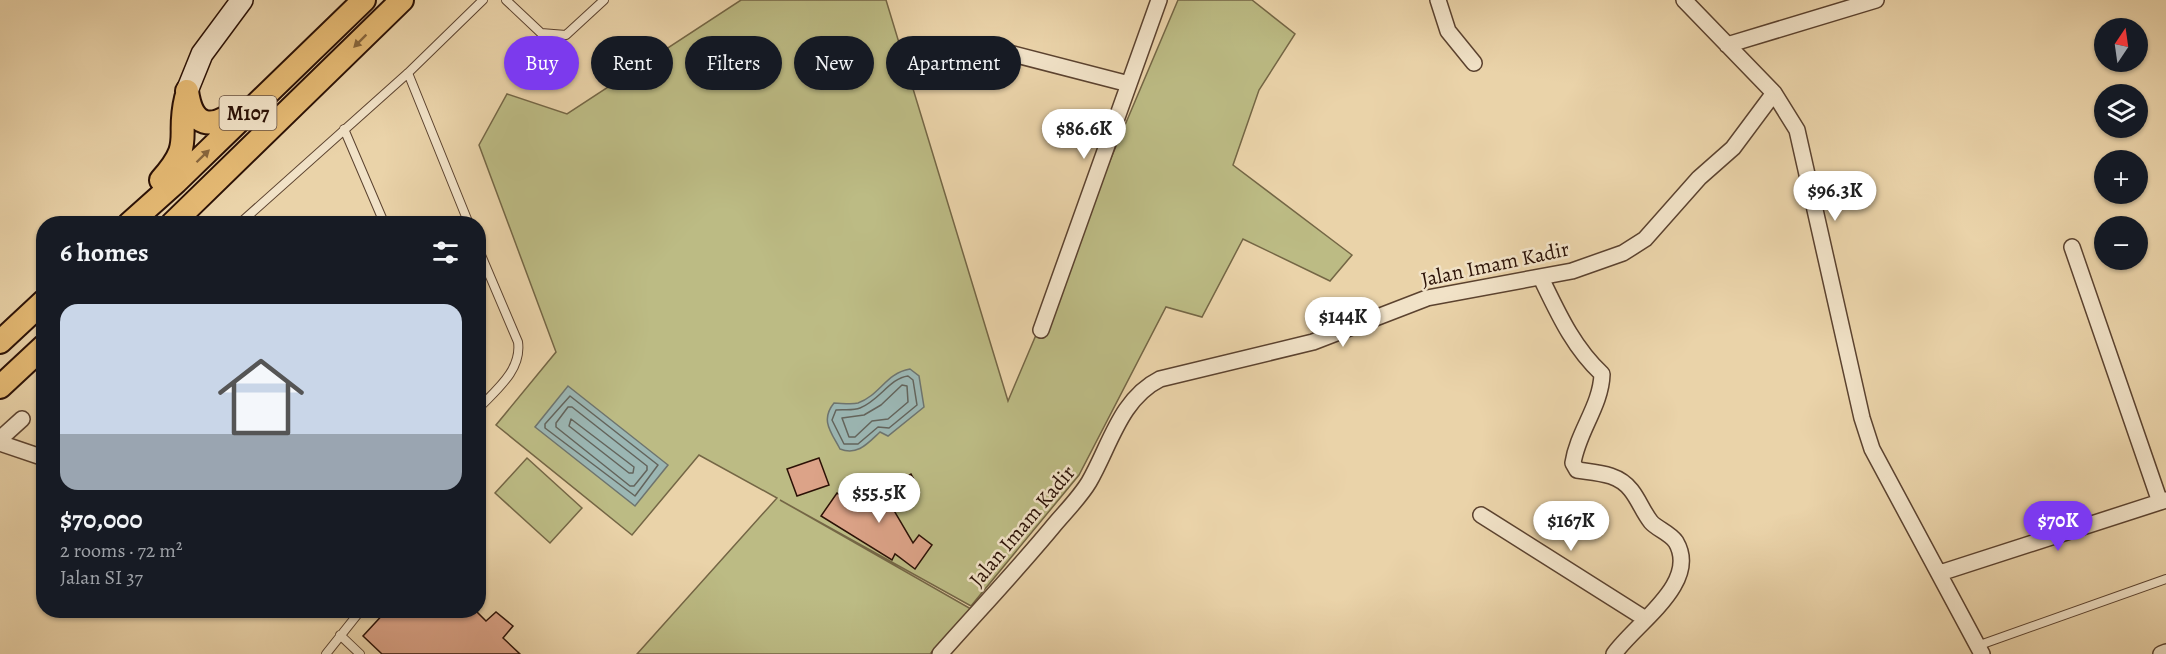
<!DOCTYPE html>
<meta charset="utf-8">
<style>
:root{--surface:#171b24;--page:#20242c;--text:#f1f3f6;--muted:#9ea1a6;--accent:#7c3aed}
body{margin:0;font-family:Alegreya,serif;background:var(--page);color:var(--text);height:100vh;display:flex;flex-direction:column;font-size:22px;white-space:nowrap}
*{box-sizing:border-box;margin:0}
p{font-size:20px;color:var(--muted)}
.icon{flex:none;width:33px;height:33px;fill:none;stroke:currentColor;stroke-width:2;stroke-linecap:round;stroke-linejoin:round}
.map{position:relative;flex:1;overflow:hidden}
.panel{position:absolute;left:36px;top:216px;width:450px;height:402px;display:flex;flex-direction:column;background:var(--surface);border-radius:24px;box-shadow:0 2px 4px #0004}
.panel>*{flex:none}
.hud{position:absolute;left:504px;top:36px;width:570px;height:54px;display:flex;gap:12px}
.needle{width:39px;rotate:13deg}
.controls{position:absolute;left:2094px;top:18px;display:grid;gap:12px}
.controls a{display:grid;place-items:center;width:54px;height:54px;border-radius:50%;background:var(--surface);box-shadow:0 2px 4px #0004;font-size:30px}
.price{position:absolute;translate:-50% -51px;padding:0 14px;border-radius:21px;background:#fff;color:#222;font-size:20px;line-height:39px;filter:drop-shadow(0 2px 3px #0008)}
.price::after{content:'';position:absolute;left:50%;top:36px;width:18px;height:14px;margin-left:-9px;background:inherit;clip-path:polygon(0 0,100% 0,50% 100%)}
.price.current{background:var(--accent);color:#fff}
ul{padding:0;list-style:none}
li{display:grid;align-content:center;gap:12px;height:318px;padding:0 24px}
li span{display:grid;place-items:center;height:186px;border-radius:18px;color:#555}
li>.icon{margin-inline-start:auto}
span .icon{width:108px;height:108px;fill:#fffc;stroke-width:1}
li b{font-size:26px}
h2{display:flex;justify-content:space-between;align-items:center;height:72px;padding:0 24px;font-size:26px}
.chip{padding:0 21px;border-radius:27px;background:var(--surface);box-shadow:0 2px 4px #0004;font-size:21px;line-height:54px}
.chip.current{background:var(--accent);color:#fff}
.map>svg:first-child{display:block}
.green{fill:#bcbb84;stroke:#746645;stroke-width:1.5}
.water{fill:#9bb6b3;stroke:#6e746e;stroke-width:1.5}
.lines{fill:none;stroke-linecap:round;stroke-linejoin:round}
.shore{stroke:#63645c;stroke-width:1.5}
.building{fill:#dca388;stroke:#2b1106;stroke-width:1.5}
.lane-casing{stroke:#5b422f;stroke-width:10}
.street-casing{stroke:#5b422f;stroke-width:18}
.secondary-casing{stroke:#2b1106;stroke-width:24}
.primary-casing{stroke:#2b1106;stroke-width:26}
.lane{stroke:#f1e2c7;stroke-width:8}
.street{stroke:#f1e2c7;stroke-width:15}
.secondary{stroke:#f1e2c7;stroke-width:21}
.primary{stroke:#e5ba74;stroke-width:22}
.oneway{fill:#88663d}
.labels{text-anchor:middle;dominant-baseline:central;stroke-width:5;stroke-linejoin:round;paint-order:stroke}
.shield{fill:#f1e2c7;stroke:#665040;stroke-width:1.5}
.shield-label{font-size:20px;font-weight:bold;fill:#2b1106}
.street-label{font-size:21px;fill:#2b1106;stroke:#f1e2c7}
</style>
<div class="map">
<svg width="2166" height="654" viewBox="0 0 2166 654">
<rect width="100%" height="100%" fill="#ead3a9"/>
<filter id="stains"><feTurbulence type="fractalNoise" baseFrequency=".00333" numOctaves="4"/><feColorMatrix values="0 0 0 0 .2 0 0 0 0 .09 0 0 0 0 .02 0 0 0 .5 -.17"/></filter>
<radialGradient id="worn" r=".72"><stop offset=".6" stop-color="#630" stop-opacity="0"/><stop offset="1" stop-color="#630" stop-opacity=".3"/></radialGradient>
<path class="green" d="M741 0H886L1008 401 1178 0H1252L1295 34 1259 90 1233 165 1352 255 1330 281 1243 239 1202 317 1166 307 1079 475 971 606 780 500 971 609 930 654H637L777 498 699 455 632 535 496 425 556 352 479 145 507 94 567 114Z
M527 458 582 508 550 543 495 493Z"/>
<path class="water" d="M910 369 919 376 924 407 888 436 880 432C868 443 858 456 840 449 831 432 820 420 834 403 841 403 851 405 858 403 880 395 886 373 910 369Z
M568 386 668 465 635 506 535 427Z"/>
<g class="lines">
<path class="shore" d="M908 376 913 380 917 405 889 428 878 427 858 444H844L832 420 836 410C843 409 853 411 860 408 879 401 890 378 908 376Z
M902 385 907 386 908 402 888 419 872 421 855 437H849L842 418 864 415 881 405Z
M570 396 658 465 635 496 545 428V424Z
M568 407H572L647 466V470L634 486H630L556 427V423Z
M571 419 634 467 633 473H629L569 426Z"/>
</g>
<path class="building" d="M819 458 829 485 797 496 787 469Z
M911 474 917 485 889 502 913 543 919 535 932 545 915 569 895 554 892 560 821 516 837 493 857 506Z
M387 610H475L486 621 496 612 513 626 503 638 520 654H382L363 636Z"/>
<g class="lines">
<defs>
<path id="lane" d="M506 0 541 33 566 35 604 0
M408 73 469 224
M344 129 382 218 380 224
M239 224 408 73 483 0
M478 248 518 342C522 370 496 390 478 409
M340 635 360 654
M1977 646 2166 579
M326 654 361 610"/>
<path id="street" d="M1438 0 1448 31 1474 63
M1684 0 1774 93 1797 130 1862 418 1872 449 1982 654
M1727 45 1876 0
M1005 52 1129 84
M2072 247 2160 502
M1541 278C1558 313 1573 347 1602 374 1601 406 1578 431 1573 463L1577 470C1597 473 1618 473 1631 490 1639 500 1643 512 1651 522 1657 529 1670 533 1676 542 1700 583 1636 623 1614 654
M1041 330 1159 0
M0 439 22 419
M0 443 44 458
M1481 515 1644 618
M1940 573 2166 500
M940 654C978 611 1018 569 1055 524 1066 511 1080 497 1089 482 1110 446 1120 399 1160 379L1313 342 1427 298 1572 271 1623 253 1645 239 1699 178 1733 148 1774 93
M2161 654 2166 652"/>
<path id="secondary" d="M187 91 202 54 242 0"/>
<path id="primary" d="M187 91C192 127 211 131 238 109
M161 180C195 142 176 139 186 98
M129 224 176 182 364 0
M172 224 402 0
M0 342 44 301
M0 387 44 346"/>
</defs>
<use href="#lane" class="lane-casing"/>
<use href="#street" class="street-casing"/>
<use href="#secondary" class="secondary-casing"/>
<use href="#primary" class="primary-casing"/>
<use href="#lane" class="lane"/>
<use href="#street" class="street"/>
<use href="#secondary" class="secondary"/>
<use href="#primary" class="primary"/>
</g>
<defs><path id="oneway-solid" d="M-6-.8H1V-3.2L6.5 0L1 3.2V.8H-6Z" transform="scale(1.5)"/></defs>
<g class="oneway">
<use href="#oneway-solid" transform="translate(360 41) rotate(135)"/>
<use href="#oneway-solid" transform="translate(203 156) rotate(-44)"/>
</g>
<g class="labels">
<rect class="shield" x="219.5" y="96" width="57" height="34" rx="4.5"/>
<g class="shield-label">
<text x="248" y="113">M107</text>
</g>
<g class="street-label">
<text transform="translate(1495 264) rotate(-12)">Jalan Imam Kadir</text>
<text transform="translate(1022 526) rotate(-50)">Jalan Imam Kadir</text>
</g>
</g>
<rect width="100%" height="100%" filter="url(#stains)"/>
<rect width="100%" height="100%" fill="url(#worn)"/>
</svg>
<div class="controls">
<a><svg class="needle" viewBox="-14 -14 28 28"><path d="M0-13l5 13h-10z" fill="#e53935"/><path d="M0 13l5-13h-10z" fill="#9ea1a6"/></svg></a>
<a><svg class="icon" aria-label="layers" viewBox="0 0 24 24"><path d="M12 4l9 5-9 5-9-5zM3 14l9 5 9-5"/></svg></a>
<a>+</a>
<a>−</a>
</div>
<b class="price" style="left:1084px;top:160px">$86.6K</b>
<b class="price" style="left:1835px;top:222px">$96.3K</b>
<b class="price" style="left:1343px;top:348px">$144K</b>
<b class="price" style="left:879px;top:524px">$55.5K</b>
<b class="price" style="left:1571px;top:552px">$167K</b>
<b class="price current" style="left:2058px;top:552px">$70K</b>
<div class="hud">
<a class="chip current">Buy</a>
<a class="chip">Rent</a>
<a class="chip">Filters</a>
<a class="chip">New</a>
<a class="chip">Apartment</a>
</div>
<section class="panel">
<h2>6 homes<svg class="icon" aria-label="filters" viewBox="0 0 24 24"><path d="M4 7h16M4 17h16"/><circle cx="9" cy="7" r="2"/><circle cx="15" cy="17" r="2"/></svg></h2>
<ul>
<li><span style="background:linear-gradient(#c9d6e8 70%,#9aa5b1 0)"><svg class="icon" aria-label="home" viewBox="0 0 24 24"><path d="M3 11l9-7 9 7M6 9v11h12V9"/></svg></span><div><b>$70,000</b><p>2 rooms · 72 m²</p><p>Jalan SI 37</p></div></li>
</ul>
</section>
</div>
